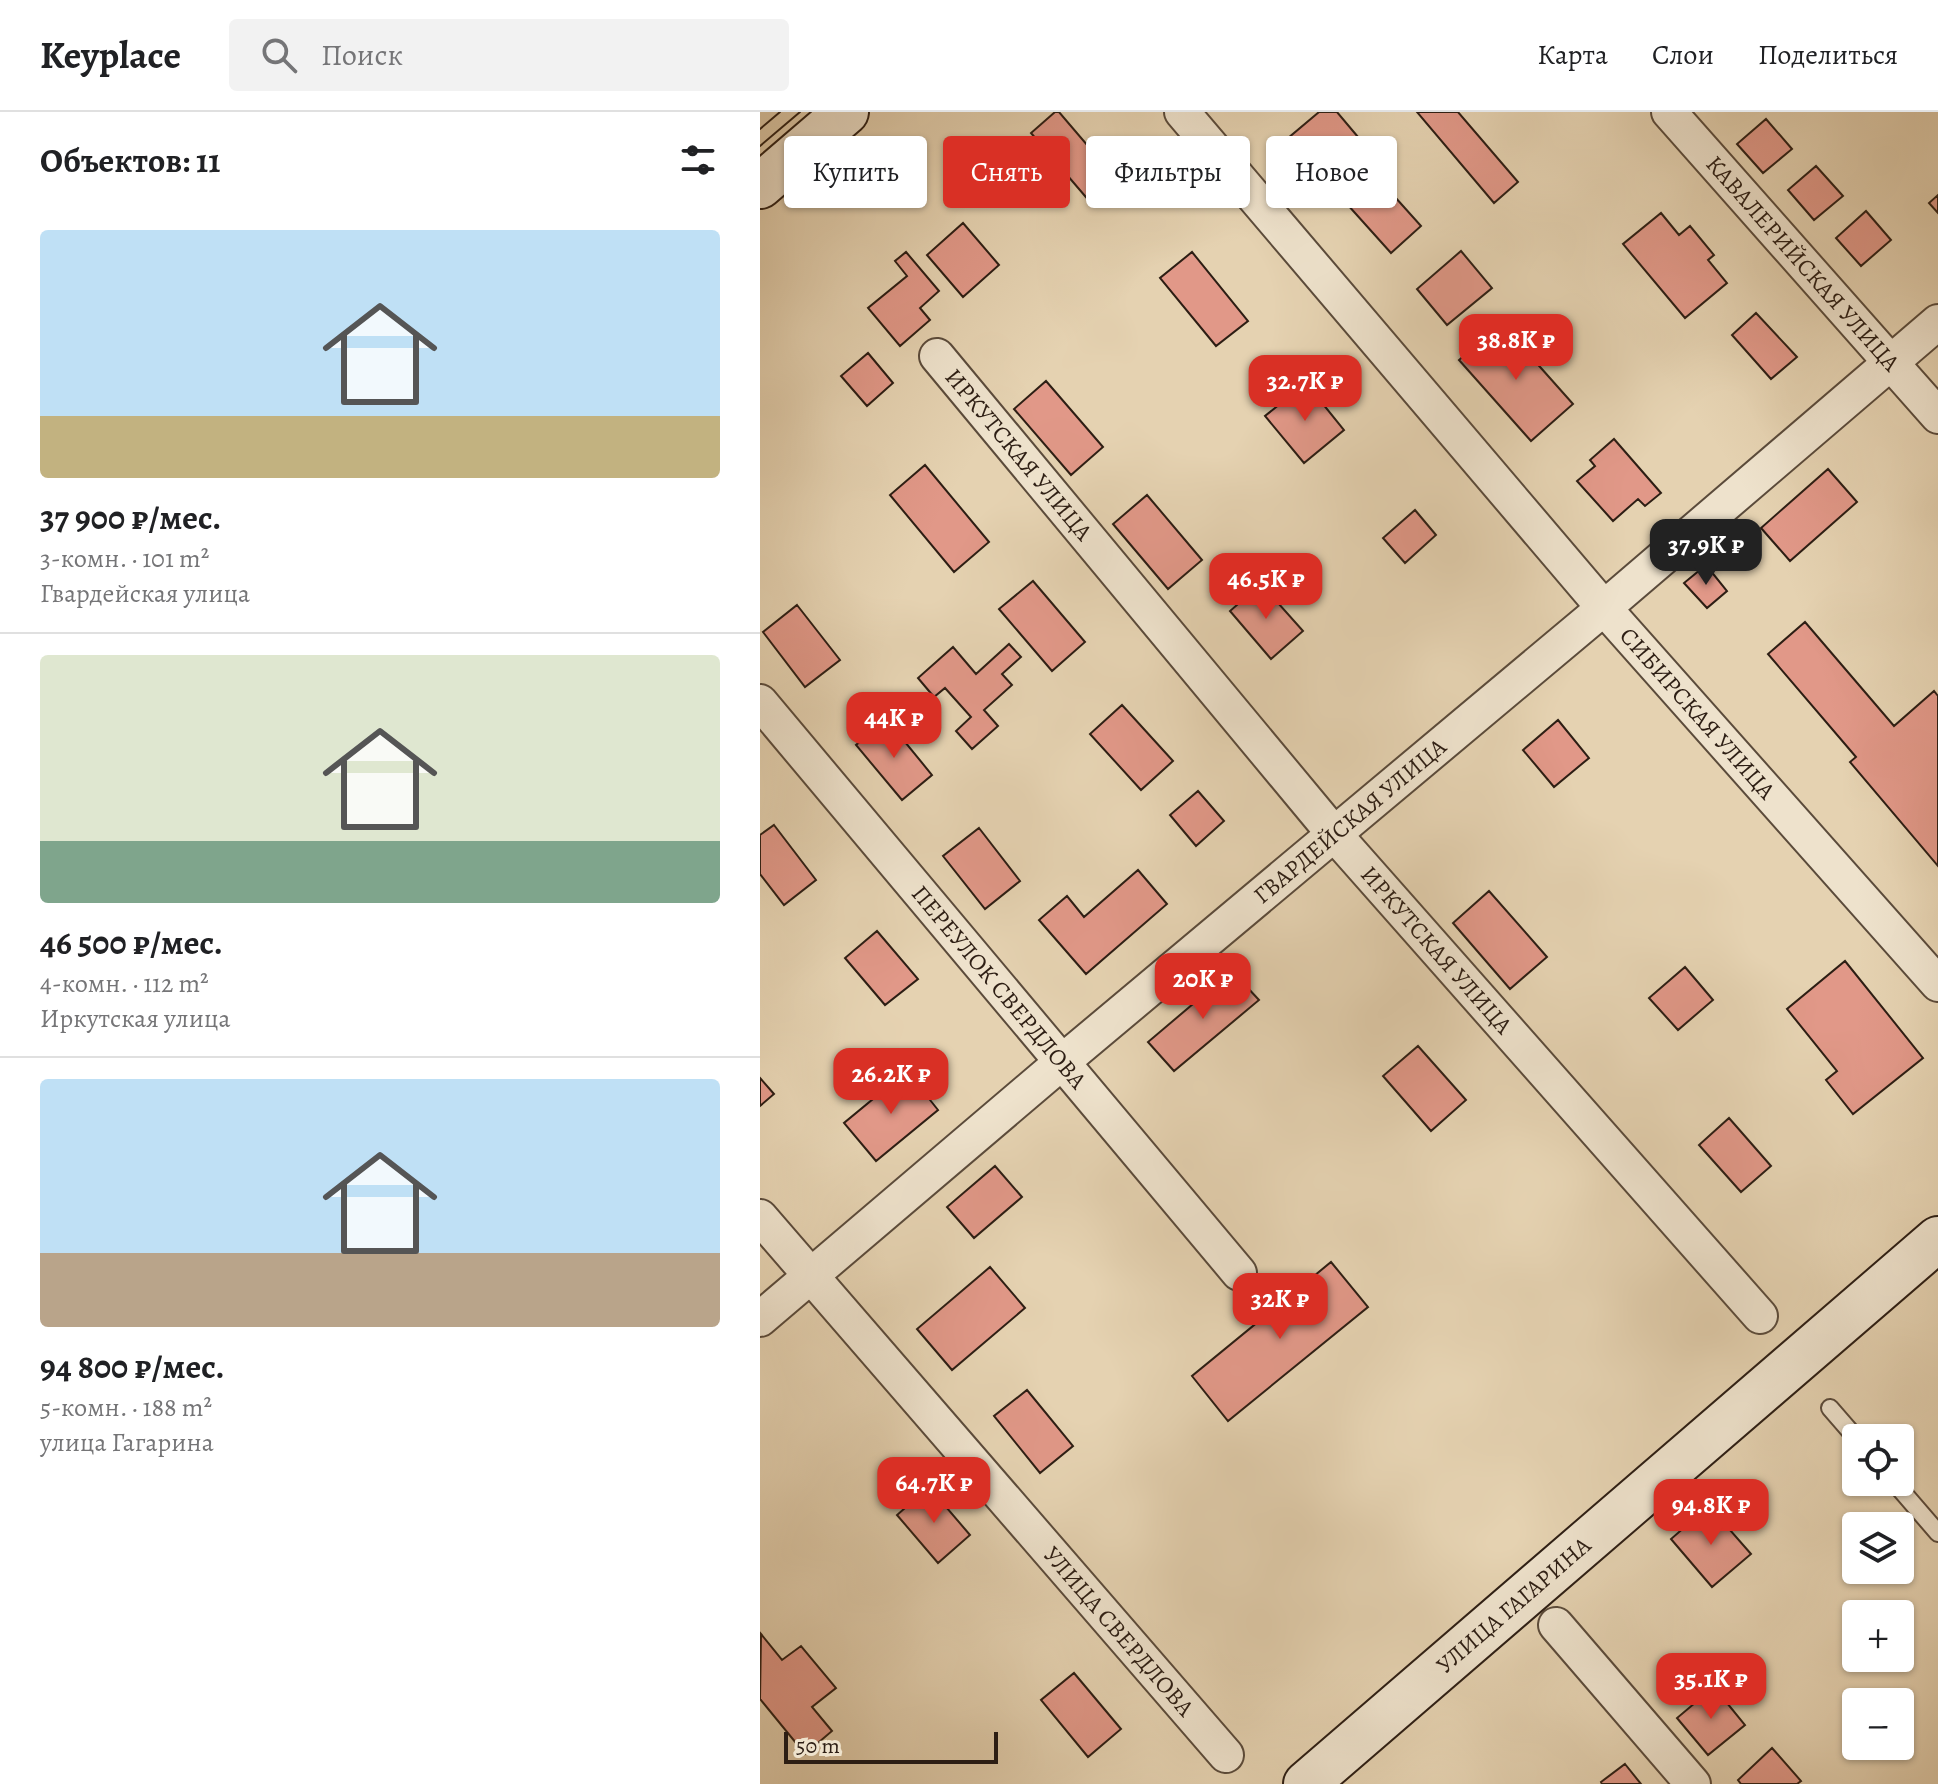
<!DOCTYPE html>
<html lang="ru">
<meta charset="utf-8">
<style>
:root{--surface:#fff;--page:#f2f2f2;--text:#202124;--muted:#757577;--line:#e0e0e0;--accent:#d93025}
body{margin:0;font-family:Alegreya,serif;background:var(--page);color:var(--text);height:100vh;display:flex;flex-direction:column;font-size:30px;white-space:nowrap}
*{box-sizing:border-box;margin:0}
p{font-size:26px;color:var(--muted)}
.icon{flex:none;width:44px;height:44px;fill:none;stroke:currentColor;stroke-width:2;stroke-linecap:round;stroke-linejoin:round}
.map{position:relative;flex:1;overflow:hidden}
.panel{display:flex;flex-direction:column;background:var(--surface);width:760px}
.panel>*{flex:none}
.guide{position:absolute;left:24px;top:24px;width:760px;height:72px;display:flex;gap:16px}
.controls{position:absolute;left:1082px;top:1312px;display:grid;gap:16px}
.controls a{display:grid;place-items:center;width:72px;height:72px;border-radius:8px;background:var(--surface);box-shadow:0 2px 6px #0004;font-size:40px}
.scale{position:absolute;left:24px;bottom:20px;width:214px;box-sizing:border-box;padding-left:8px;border:4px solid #2d1e14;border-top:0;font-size:22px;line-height:28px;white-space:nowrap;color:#2d1e14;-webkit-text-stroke:6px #eee2cc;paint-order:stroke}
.price{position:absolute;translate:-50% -68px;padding:0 18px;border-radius:16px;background:var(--accent);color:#fff;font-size:26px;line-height:52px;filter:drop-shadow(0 2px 4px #0008)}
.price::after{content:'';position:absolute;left:50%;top:48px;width:24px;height:18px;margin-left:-12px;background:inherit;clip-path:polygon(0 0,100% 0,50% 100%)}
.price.active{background:#222;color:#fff}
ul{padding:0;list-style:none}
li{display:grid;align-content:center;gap:16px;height:424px;padding:0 40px}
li+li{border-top:2px solid var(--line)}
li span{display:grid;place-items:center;height:248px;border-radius:8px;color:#555}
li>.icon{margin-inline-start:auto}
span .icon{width:144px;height:144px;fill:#fffc;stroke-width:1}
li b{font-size:34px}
h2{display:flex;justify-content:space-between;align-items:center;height:96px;padding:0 40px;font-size:34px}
.tag{padding:0 28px;border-radius:8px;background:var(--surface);box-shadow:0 2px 6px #0004;font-size:28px;line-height:72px}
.tag.active{background:var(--accent);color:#fff}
header{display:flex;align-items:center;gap:48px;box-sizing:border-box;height:112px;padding:0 40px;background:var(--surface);border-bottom:2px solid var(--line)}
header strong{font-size:38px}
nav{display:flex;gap:44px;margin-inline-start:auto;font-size:28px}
.search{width:560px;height:72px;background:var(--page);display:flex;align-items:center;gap:20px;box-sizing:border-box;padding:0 28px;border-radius:8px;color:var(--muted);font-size:30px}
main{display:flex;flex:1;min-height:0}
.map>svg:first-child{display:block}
.building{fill:#e19888;stroke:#2d1e14;stroke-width:2}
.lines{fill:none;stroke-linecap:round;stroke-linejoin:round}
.lane-casing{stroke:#5b4b3b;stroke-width:20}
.street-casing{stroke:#5b4b3b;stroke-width:38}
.secondary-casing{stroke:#2d1e14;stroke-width:48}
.lane{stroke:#eee2cc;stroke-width:16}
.street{stroke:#eee2cc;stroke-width:34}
.secondary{stroke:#eee2cc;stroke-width:44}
.tram{stroke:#2d1e14;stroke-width:2}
.labels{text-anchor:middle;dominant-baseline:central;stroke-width:8;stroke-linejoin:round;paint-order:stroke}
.street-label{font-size:24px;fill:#2d1e14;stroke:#eee2cc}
</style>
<header>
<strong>Keyplace</strong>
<div class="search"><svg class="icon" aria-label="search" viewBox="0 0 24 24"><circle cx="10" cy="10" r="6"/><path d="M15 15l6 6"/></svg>Поиск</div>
<nav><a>Карта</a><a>Слои</a><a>Поделиться</a></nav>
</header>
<main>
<section class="panel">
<h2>Объектов: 11<svg class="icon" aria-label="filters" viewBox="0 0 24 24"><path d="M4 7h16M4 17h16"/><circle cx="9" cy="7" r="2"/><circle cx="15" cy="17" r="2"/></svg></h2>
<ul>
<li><span style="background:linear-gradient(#bfe0f5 75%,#c2b280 0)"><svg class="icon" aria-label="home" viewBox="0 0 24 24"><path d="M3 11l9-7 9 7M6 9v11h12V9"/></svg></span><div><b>37 900 ₽/мес.</b><p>3-комн. · 101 m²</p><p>Гвардейская улица</p></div></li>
<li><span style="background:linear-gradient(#dfe7d0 75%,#7fa58c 0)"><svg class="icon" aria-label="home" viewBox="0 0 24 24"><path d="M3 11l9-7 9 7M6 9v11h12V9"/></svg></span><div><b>46 500 ₽/мес.</b><p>4-комн. · 112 m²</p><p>Иркутская улица</p></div></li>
<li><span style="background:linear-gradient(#bfe0f5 70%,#b9a48a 0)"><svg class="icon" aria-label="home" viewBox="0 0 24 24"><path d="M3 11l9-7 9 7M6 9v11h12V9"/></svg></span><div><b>94 800 ₽/мес.</b><p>5-комн. · 188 m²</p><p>улица Гагарина</p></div></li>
</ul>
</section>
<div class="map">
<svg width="1178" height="1672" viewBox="0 0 1178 1672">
<rect width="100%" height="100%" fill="#e5d2b1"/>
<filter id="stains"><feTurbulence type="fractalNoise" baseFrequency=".0025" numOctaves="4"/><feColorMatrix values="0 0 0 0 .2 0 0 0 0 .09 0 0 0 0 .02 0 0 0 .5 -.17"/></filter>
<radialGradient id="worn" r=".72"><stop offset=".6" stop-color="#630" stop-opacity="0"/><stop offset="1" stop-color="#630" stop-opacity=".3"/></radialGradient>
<path class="building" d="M295 0H299L357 68 331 91 271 21Z
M559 0H577L598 25 555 61 527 27Z
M657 0H698L758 70 734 91Z
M1006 7 1032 37 1003 61 977 32Z
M1056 54 1083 84 1054 108 1028 78Z
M608 55 661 114 631 141 578 82Z
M1178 83V101L1169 91Z
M1106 99 1131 128 1101 154 1076 126Z
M901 101 919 123 930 114 954 143 948 148 967 171 925 206 863 132Z
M203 111 239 153 203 185 167 143Z
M701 139 732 176 687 213 657 177Z
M146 140 179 179 160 196 170 208 140 234 108 196 147 164 135 149Z
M432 140 488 209 456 234 400 166Z
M996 201 1037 245 1011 267 972 223Z
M741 211 813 292 771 329 699 248Z
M108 241 133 271 107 294 81 264Z
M286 269 343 335 311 363 254 297Z
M546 271 584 318 544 351 505 304Z
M854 327 901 381 885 394 878 387 853 409 817 369 835 354 830 348Z
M165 353 229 430 194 460 130 383Z
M1068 357 1097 390 1030 449 1001 416Z
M387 383 442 448 408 477 353 412Z
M655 398 676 423 645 451 623 426Z
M946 453 967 479 947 496 924 471Z
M273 469 325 530 292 559 239 497Z
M501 472 543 519 511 547 470 499Z
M37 493 80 548 45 575 3 520Z
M1045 510 1134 614 1174 579 1178 584V754L1090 650 1096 645 1008 542Z
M249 532 261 545 242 562 252 573 224 598 238 614 212 637 196 619 211 605 185 576 174 585 158 566 193 535 216 562Z
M362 593 413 649 381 678 330 622Z
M127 608 172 663 142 688 96 633Z
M798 608 829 646 794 675 763 638Z
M438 679 464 709 436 734 410 703Z
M14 713 56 768 24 793 0 762V723Z
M219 716 260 769 225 797 183 744Z
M378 758 407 792 326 862 279 808 307 784 324 805Z
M729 779 787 845 750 877 693 811Z
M117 819 158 867 125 893 85 846Z
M1085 849 1163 946 1093 1002 1066 968 1077 959 1027 897Z
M925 855 953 888 918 918 889 886Z
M472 859 499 888 414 959 388 930Z
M658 934 706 988 671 1019 623 964Z
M147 959 178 998 116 1049 84 1011Z
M0 966 14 982 0 994Z
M969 1006 1011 1054 981 1080 939 1033Z
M235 1054 262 1085 214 1126 187 1095Z
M571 1150 608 1195 468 1309 432 1264Z
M230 1155 265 1196 192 1258 157 1217Z
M267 1278 313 1334 280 1361 234 1304Z
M169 1375 210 1423 178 1451 137 1403Z
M949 1394 991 1442 952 1475 911 1427Z
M1 1522 22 1548 41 1534 76 1576 52 1595 72 1619 45 1642 0 1587Z
M314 1561 361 1617 328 1645 281 1588Z
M954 1575 985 1613 948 1643 917 1606Z
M1012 1636 1041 1669 1037 1672H981L978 1668Z
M865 1652 881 1672H842L841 1670Z"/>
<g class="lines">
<defs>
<path id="lane" d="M1070 1296 1096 1326
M1134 1370 1178 1421"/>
<g id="street">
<path id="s1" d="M422 0 844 496 1178 872"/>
<path id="s2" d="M909 0 1178 304"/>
<path id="s3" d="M177 244 575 723 1000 1204"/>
<path id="s4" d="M0 590 479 1161"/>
<path id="s5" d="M0 1105 466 1643"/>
<path id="s6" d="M0 1207 302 950 844 496 1178 210"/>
<path d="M796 1513 933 1672"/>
</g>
<g id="secondary">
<path d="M0 74 86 0"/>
<path id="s7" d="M546 1672 1178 1127"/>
</g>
</defs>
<use href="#lane" class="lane-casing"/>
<use href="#street" class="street-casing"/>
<use href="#secondary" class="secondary-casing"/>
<use href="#lane" class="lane"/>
<use href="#street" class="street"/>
<use href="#secondary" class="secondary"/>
<path class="tram" d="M0 17 20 0
M0 34 40 0"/>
</g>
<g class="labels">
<g class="street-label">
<text stroke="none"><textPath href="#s2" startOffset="202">КАВАЛЕРИЙСКАЯ УЛИЦА</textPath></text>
<text stroke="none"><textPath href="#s3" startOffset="128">ИРКУТСКАЯ УЛИЦА</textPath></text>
<text stroke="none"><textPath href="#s1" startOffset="792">СИБИРСКАЯ УЛИЦА</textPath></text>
<text stroke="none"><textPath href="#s6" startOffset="772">ГВАРДЕЙСКАЯ УЛИЦА</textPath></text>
<text stroke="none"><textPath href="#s3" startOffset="776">ИРКУТСКАЯ УЛИЦА</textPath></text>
<text stroke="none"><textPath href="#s4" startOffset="372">ПЕРЕУЛОК СВЕРДЛОВА</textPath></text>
<text stroke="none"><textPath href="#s7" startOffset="274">УЛИЦА ГАГАРИНА</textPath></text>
<text stroke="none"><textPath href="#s5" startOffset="548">УЛИЦА СВЕРДЛОВА</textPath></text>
</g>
</g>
<rect width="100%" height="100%" filter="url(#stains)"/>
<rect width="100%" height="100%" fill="url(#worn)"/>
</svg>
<div class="controls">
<a><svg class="icon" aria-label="locate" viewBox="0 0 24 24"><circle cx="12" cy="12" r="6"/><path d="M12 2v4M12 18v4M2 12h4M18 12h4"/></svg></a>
<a><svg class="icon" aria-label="layers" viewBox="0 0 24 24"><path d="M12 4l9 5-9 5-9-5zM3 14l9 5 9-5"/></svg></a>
<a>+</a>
<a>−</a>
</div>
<div class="scale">50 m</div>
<b class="price" style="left:756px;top:270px">38.8K ₽</b>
<b class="price" style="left:545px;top:311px">32.7K ₽</b>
<b class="price active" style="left:946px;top:475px">37.9K ₽</b>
<b class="price" style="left:506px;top:509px">46.5K ₽</b>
<b class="price" style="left:134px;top:648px">44K ₽</b>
<b class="price" style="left:443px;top:909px">20K ₽</b>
<b class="price" style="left:131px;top:1004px">26.2K ₽</b>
<b class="price" style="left:520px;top:1229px">32K ₽</b>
<b class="price" style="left:174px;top:1413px">64.7K ₽</b>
<b class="price" style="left:951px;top:1435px">94.8K ₽</b>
<b class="price" style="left:951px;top:1609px">35.1K ₽</b>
<div class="guide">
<a class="tag">Купить</a>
<a class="tag active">Снять</a>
<a class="tag">Фильтры</a>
<a class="tag">Новое</a>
</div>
</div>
</main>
